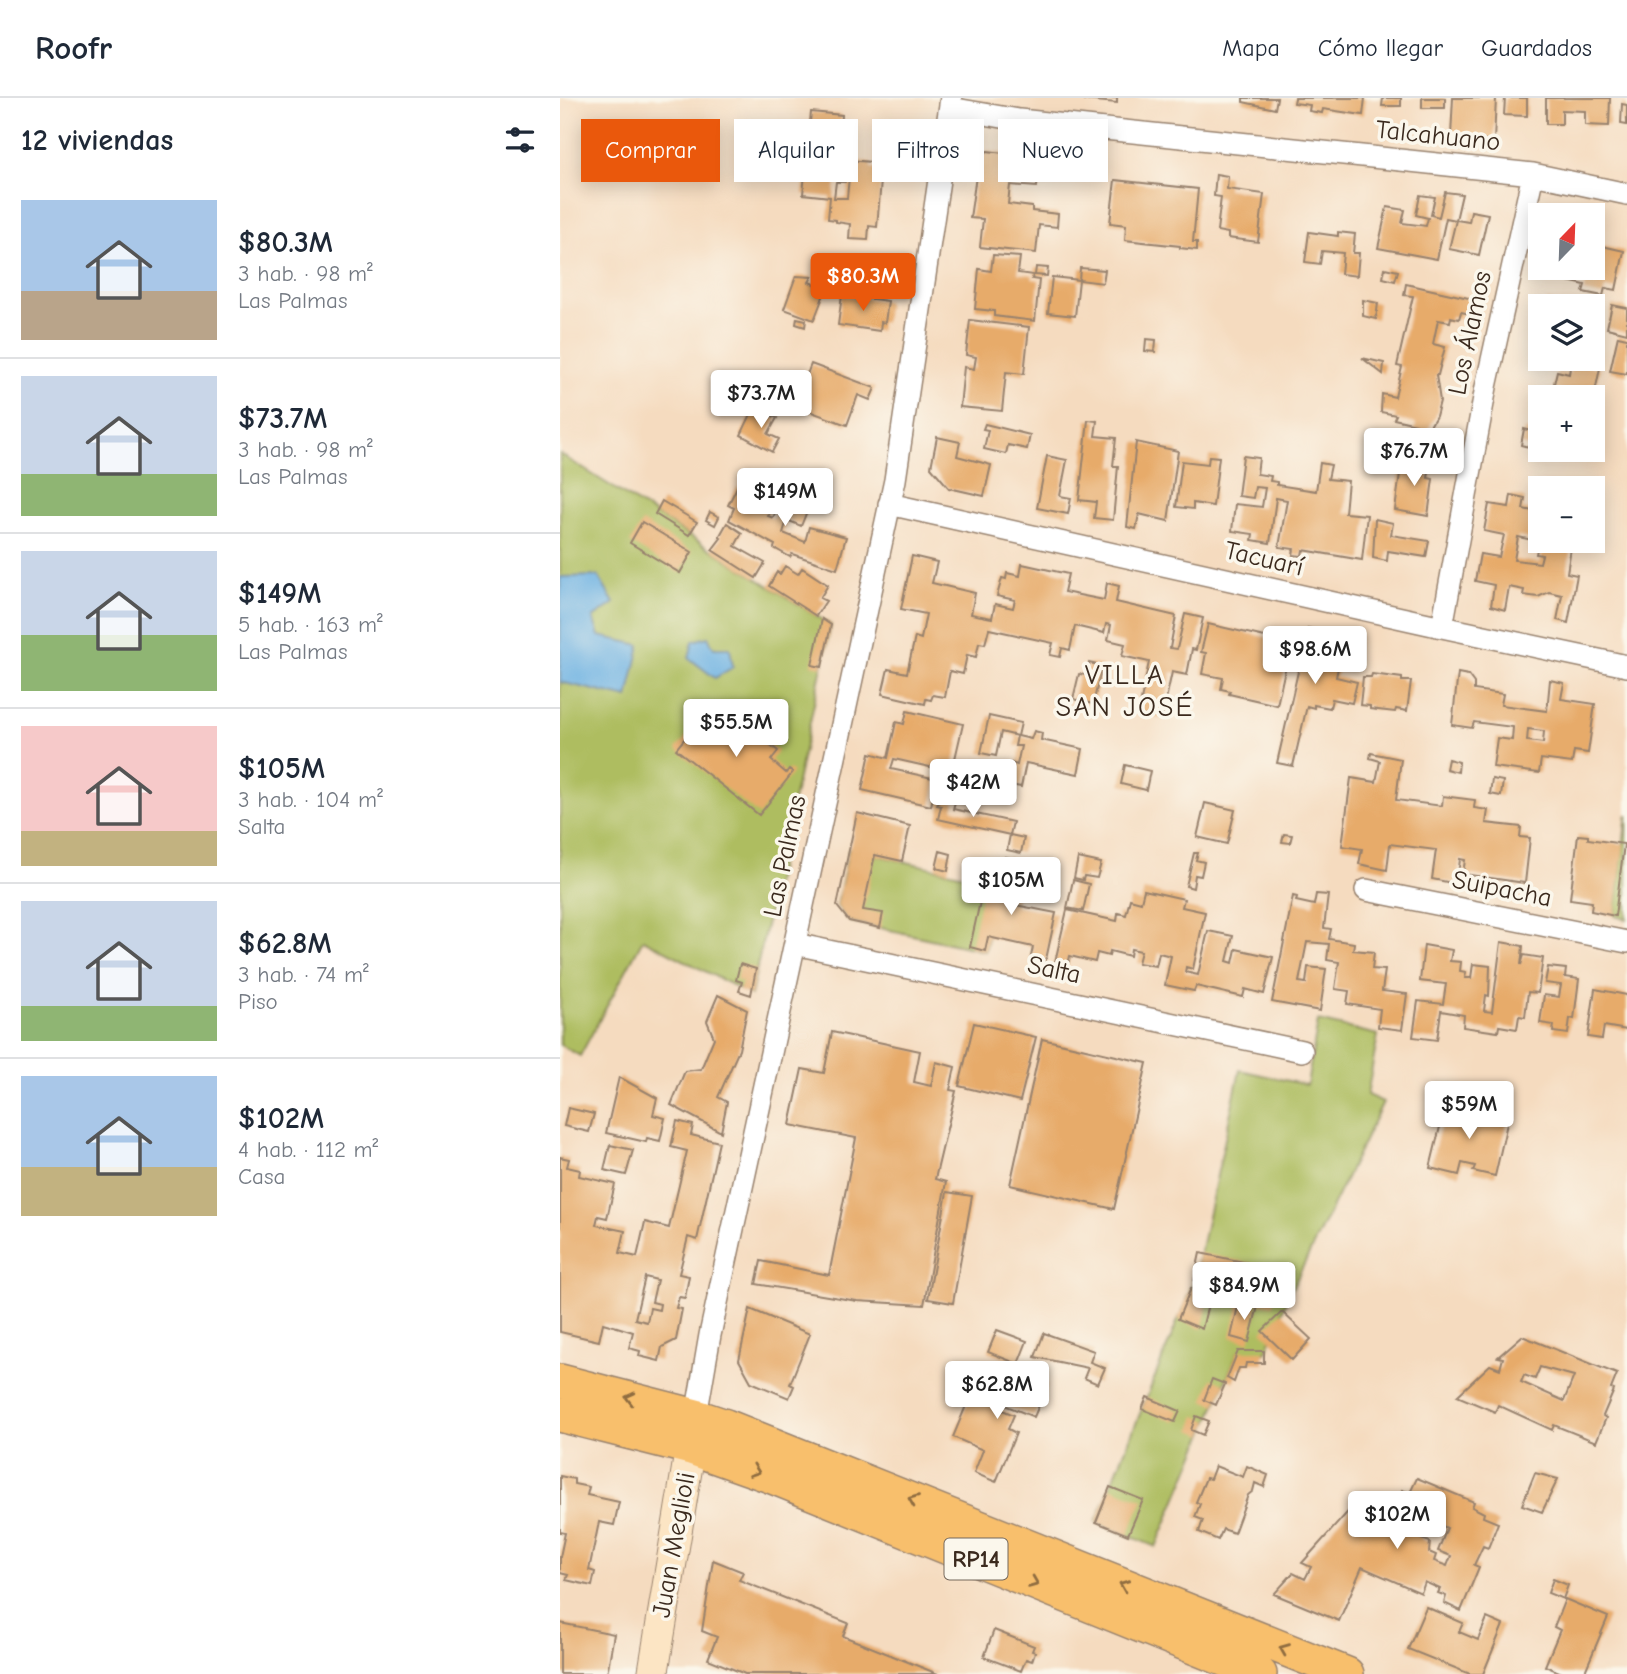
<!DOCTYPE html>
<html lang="es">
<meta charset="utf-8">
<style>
:root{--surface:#fff;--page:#f6f6f7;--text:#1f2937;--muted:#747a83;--line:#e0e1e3;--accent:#ea580c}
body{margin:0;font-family:"Comic Neue",sans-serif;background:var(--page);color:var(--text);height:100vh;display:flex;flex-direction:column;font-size:26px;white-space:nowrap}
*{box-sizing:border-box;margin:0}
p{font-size:23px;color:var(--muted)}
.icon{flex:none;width:38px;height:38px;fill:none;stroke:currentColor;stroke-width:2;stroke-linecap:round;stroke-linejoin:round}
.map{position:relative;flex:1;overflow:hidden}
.sheet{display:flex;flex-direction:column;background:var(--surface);width:560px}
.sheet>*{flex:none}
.guide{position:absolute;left:21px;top:21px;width:665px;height:63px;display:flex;gap:14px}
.needle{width:46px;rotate:23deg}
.controls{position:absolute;left:968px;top:105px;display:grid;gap:14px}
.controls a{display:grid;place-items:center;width:77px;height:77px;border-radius:0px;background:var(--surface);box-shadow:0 4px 18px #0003;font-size:35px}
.price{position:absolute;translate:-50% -60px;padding:0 16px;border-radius:7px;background:#fff;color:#222;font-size:23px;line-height:46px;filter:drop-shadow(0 2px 4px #0008)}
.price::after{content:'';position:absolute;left:50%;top:42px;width:21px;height:16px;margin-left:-10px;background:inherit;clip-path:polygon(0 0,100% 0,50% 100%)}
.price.active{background:var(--accent);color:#fff}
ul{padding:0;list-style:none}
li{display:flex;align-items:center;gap:21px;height:175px;padding:0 21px}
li+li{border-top:2px solid var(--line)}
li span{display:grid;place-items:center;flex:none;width:196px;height:140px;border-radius:0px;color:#555}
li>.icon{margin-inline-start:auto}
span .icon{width:84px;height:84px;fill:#fffc;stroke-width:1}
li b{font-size:30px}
h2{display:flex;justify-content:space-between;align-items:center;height:84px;padding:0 21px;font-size:30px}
.pill{padding:0 24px;border-radius:0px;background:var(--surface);box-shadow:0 4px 18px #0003;font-size:24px;line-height:63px}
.pill.active{background:var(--accent);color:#fff}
header{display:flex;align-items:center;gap:42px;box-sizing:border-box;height:98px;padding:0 35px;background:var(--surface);border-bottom:2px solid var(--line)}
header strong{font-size:33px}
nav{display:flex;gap:38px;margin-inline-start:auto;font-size:24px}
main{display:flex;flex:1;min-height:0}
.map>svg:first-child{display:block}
.green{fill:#aebd60;stroke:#74743f;stroke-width:2}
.water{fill:#6cb1e2;stroke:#546e80;stroke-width:2}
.building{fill:#e7ab6b;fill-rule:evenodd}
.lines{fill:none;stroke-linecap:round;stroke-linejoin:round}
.minor-casing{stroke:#98826e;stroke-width:24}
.secondary-casing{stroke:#98826e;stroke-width:32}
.primary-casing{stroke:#98826e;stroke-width:36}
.minor{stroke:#fff;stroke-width:21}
.secondary{stroke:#fce5c4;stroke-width:30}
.primary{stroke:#f8bf6c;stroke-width:33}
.oneway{stroke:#906d41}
.labels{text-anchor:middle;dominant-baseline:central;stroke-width:7;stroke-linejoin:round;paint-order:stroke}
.shield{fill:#fbf7ec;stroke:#75685c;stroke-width:2}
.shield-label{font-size:24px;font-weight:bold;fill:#3b2a1e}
.street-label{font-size:26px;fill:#3b2a1e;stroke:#fbf7ec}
.neighbourhood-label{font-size:28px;letter-spacing:2px;fill:#3b2a1e;stroke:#fbf7ec}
</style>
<header>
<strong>Roofr</strong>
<nav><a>Mapa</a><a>Cómo llegar</a><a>Guardados</a></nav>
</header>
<main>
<section class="sheet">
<h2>12 viviendas<svg class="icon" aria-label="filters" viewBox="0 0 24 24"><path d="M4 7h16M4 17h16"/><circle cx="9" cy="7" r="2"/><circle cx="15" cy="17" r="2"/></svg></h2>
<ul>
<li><span style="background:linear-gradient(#a9c7e8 65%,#b9a48a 0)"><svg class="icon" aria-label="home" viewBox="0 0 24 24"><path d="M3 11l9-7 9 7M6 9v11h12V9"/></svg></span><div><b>$80.3M</b><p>3 hab. · 98 m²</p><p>Las Palmas</p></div></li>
<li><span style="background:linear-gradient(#c9d6e8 70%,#8fb573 0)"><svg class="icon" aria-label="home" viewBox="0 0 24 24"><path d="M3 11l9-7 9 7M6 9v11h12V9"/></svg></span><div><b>$73.7M</b><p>3 hab. · 98 m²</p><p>Las Palmas</p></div></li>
<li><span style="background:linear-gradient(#c9d6e8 60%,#8fb573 0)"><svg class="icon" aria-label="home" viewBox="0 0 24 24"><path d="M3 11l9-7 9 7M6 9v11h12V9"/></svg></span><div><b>$149M</b><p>5 hab. · 163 m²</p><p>Las Palmas</p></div></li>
<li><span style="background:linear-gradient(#f6c9c9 75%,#c2b280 0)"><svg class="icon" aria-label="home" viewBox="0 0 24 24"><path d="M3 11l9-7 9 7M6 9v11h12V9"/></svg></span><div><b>$105M</b><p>3 hab. · 104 m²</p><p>Salta</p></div></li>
<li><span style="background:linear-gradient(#c9d6e8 75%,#8fb573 0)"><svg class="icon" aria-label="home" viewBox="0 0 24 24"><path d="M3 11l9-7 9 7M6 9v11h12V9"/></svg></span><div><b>$62.8M</b><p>3 hab. · 74 m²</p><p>Piso</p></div></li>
<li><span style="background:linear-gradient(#a9c7e8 65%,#c2b280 0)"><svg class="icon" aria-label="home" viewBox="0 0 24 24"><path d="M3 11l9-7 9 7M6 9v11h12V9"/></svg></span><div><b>$102M</b><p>4 hab. · 112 m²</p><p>Casa</p></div></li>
</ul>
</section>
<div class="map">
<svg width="1067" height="1576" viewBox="0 0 1067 1576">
<rect width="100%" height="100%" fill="#fbf7ec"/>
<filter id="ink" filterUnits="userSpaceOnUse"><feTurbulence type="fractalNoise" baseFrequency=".0143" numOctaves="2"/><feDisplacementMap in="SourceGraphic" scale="14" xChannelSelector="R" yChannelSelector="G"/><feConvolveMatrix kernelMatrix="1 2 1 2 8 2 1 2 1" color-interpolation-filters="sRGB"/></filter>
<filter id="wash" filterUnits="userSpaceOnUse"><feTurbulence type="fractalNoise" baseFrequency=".00686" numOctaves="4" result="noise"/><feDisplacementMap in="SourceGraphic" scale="28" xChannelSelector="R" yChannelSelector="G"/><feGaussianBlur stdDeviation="1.57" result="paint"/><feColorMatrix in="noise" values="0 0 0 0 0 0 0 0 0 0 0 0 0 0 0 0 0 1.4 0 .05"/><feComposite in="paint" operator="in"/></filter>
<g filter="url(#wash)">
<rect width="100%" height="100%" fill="#f5dbbf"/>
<path class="green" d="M0 356 271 527 191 897 83 841 20 958 0 947Z
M1067 716V821L1055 818Z
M289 751 440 785 425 853 289 823 277 808Z
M758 923 818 937 807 997 823 1004 729 1197 706 1254H678L596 1449 536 1424 634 1183 680 972 747 987Z"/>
<path class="water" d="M38 478 54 505 33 520 39 538 80 547 68 600 0 584V479Z
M148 539 154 550H170L173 569 155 580 129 560 133 543Z"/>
<g id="blocks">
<path class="building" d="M524 0H557V5L524 2Z
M683 0H717L715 11 683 4Z
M735 0H805L803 17 763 11 762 15 749 13 750 7 734 5Z
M823 0H841V8H822Z
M862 0H885V10H862Z
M893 0H936L934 43 891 38Z
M945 0H967V18L944 17Z
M986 0H1050L1049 28 1025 27V13L1002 12V26H986Z
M1062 6 1067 7V27L1061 26Z
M251 14 282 17 281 33 291 34 288 62 311 64V70L322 71 317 129 309 128 308 142 289 141 290 126 276 124V122L268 121 270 99 243 96ZM280 43 283 44 280 74H277ZM287 67 290 68 287 100H274L276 84H285Z
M427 53 480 59 477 89 450 87 448 106 472 109V113L498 116 497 129 479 127 476 155 420 149 423 121 410 120 418 64Z
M341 57 347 58 346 73 339 72Z
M656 76 668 78 667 91 704 96 698 144 668 140V135L657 133 661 99 654 98Z
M555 82 638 91 633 144H637V152L620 150V148L565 142 566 127 550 125Z
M885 94 902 96 896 122 909 124 911 113 928 116 919 157 889 151 896 122 886 120 877 161 818 150 827 109 845 112 842 125 866 128 868 120 856 117 860 97 875 99 871 117 879 119Z
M749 134 778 138V134L795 136 793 155H799L797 178 781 176 783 155 762 153 760 166 745 164Z
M1038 147 1064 153 1056 192 1045 190 1043 198 1023 194 1025 187 986 178 988 170H1032V159H1035Z
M433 157 460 159 458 175 473 177 472 181 479 182 475 223 434 218V213L415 211 419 171 431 173Z
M476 169 488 170 487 178 475 177Z
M520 170 545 172 543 185 519 182Z
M825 170 838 173 835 183 823 180Z
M236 178 252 179 249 184 266 191 254 222 224 211Z
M492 179 519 182 515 218 488 215Z
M846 186 913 201 910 216 901 214 899 221 891 219 890 224 878 222 873 246 885 249 878 277H876L880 303 876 318 866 335 854 333 856 326 834 321 836 317 821 314 822 296 835 299 842 269 837 268 853 198 844 197Z
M282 197 328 203 325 225 321 224 320 233 278 227Z
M803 202 818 205 816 221 803 218Z
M987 202 1011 207V208H986Z
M1052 207 1067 210V235L1047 230Z
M237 220 246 222 245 229 236 226Z
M410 222 469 229 464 276 446 274 442 313 400 309 404 269 414 271 416 259 406 257Z
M1058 238 1067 240V276L1050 273Z
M586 241 596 242 595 254 585 253Z
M802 260 824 265 823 276Z
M1011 264 1040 270 1034 299 993 290 997 273 1009 276Z
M251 266 315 290 310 302 298 297 287 327 235 308Z
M194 310 217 320 208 336 219 341 212 354 181 337Z
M528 322 537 323 535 338 556 340 553 368H558L553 422 534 420 536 404 519 402Z
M425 326 470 337 467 351 448 347 446 356 424 351 428 332 423 331Z
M964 331 980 335V352L961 347Z
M377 339 400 344 397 358 431 367 424 398 389 390 371 369Z
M576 344 618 353 608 423 579 416 576 431 567 429Z
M986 352H1008L1006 357Z
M487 358 507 362 500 398 511 400 508 416 477 410Z
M649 358 659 359 653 408 633 405V411L616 409 622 363 648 366Z
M683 358 699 360 697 376 711 378 710 383 717 384V387L756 393 760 365 771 367 768 381 788 383 785 415 807 417 802 462 743 452 742 458 733 457 734 451 719 449 727 402 716 400 710 445 692 442 693 436 672 433 675 406 702 409 705 390 695 389 693 400 678 398Z
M842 361 870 366 868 380 873 381 868 418 835 412Z
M177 389 213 406 208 418 213 420 223 398 249 408 241 428 227 422 223 435 245 444 249 429 286 439 277 471 232 456 230 459 214 450 215 447 169 422 174 410 168 407Z
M951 397 965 400 963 411 978 414 975 432 980 433V443H1012L1007 475 1017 477 1008 525 997 522 1002 497 989 494 978 499 963 497 964 492 949 489 945 512 931 508 934 487 915 483 920 456 939 459 944 437 924 433 929 406 949 409ZM958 439 973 442 972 446 978 447 976 456 982 457 980 465 954 462Z
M102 403 137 424 129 437 95 416Z
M150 414 159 419 155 427 146 422Z
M815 421 833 425 831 437 869 443 866 459 828 453 827 463 813 460Z
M82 424 132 454 120 475 70 445Z
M167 425 182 435 175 448 205 465 196 480 152 452 161 440 159 439Z
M352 458 377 464 372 485 415 495 411 516 432 520 435 506 453 510 455 502 437 498 442 480 446 481 447 475 460 478 462 466 508 476 504 494 544 502 547 485 559 488 556 504 616 518 610 550 617 551 625 516 643 520 636 552 632 551 627 577 612 574 602 620 578 617 589 564 562 558 565 546 548 542 551 527 546 526 544 535 515 528 510 552 502 550 500 559 490 557 493 545 429 531 425 546 419 545 416 559 407 557 403 576 390 573 385 599 373 597 371 602 366 601 365 606 322 596 328 571 347 575 355 539 361 541 366 516 341 511Z
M225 468 238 476 242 470 268 487 260 500 266 503 256 518 209 488 217 474 220 476Z
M262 521 271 527 262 569 252 567Z
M648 526 731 545 717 607 669 596 670 593 661 591 663 580 642 576 646 555 641 554Z
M748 530 785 538 776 579 797 584 792 605 772 601 770 610 754 607V610L747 608 733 668 717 665Z
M529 565 542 568 533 606 513 601 519 576 526 577Z
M898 575 908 577 914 585V592L943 596 941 607 987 613 990 582 1004 585 1001 601 1035 606 1028 655 1014 653 1012 665 981 661 979 675 933 669 937 640 952 642 953 629 914 624 912 630 892 627ZM968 631 984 633 983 645 967 643Z
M812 576 842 580V583H851L847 613 836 611 835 614 810 611V608L800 607 803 579H811Z
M160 607 218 653 211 662 226 675 229 671 233 674 199 717 116 651 130 634 135 637Z
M347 613 403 626 392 674 334 661 331 671 377 681 371 708 302 692 310 655 328 660 336 624 344 626Z
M429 618 461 625 458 638 471 641 474 633 482 635 481 642 523 651 518 676 466 665 461 689 445 686 449 669 451 665 457 667 461 648H455L457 638 441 634 436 658 421 655Z
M811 655 841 661 836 702 882 708 883 698 915 702 914 710 928 712 926 725 961 729 960 739 970 740 965 785 903 776 905 762 900 761 897 786 872 781 876 752 830 746 827 772 799 766 802 751 782 748 791 680 816 684 820 663 810 660Z
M888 661 899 664 898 674 886 671Z
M565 667 590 673 586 692 561 686Z
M932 681 943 683 941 698 930 696Z
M382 701 395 704 393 711 453 724 450 737 378 721 381 708 377 707 378 703H381Z
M645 705 675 712 667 746 637 739Z
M297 715 350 728 342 763 315 757 303 812 323 815 320 830 289 823 277 808Z
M724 736 732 737 730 745 722 744Z
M450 737 464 740 461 755 447 752Z
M1018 737 1028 738V741L1064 746 1055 818 1031 813 1032 804 1010 801Z
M380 753 391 756 388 773 376 770Z
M634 755H638L636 762 644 764 641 778 635 777 633 790 626 788Z
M445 759 461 762 455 788 459 789 455 807 496 815 485 866 470 863 473 849 428 839 425 853 410 849 425 781 440 785Z
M518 760 541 765 537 780 524 778 523 782 514 780Z
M513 782 529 786 523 813 507 810Z
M584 792 624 801 622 809 645 814 633 871 626 869 625 874 638 877 648 833 673 838 667 863 673 865 676 851 713 859 704 896 685 891 683 899 636 888 634 893 605 887 611 858 599 855 596 868 578 865 581 853 571 851 570 858 550 853 549 858 537 855 535 864 510 858 507 871 494 868 507 812 557 823 558 815 566 817 570 801 581 804Z
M756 796 768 797 764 830 771 831 769 841 794 845 793 852 814 854 812 871 825 872 822 893 847 896 842 932 818 929 820 911 787 906 789 893 775 891 779 864 767 862 769 846 747 844 739 884 746 885 748 869 766 871 760 913 712 904 733 798 737 799 736 803 754 807Z
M941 844 963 848 961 867 964 857 983 860 978 895 968 894 965 919 959 918 957 931 939 928 938 934 903 929 904 917 881 913 877 942 853 939 858 903 883 906 886 886 860 883 864 847 892 852 890 863 901 864 900 873 906 874 905 880H911L913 866 930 868 929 898 926 897 924 913 932 914Z
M180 866 196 871 191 897 179 893 182 884 176 882Z
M988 869 1006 871 1005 879 1019 881 1014 921 1010 920 1008 936 993 934 994 927 980 925 984 897 999 899 1001 887 985 885Z
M1035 891 1067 897V932L1044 928 1042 941 1028 939Z
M158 897 187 912 179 952 158 999 167 1004 161 1034 111 1007 125 973 141 971 154 940 147 923Z
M414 925 476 939 460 1003 399 988Z
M272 934 360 953 354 984 371 988 376 964 395 969 390 992 396 993 375 1081 386 1084 364 1207 297 1203 196 1186 201 1163 269 1177 296 1040 230 1027 242 971 264 975Z
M482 941 587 965 554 1111 450 1087Z
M59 979 97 1000 93 1017 105 1020 100 1043 87 1040 86 1044 46 1035Z
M886 1004 948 1021 935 1078 913 1073 915 1068 902 1065 899 1077 870 1070Z
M8 1010 34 1016 29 1034 4 1028Z
M117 1023 133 1027 131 1037 159 1044 137 1142 128 1139 119 1176 129 1178 125 1200 119 1199 116 1210 122 1211 116 1242 102 1249 99 1263 79 1258 80 1253 69 1250 73 1234 57 1229 43 1225 39 1243 0 1234V1059L9 1061 7 1069 20 1072 19 1078 55 1086 47 1120 38 1118 36 1127 65 1133 60 1155 77 1159 85 1124 109 1130 127 1053 111 1049ZM85 1179 97 1182 92 1204 100 1206 99 1212 90 1210 87 1224 75 1221Z
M50 1047 73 1052 66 1077 44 1072Z
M387 1094 412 1098 393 1205 368 1201Z
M640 1155 732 1174 727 1200 715 1198 713 1208 697 1205 699 1197 634 1183Z
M631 1190 651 1194 642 1231 618 1221Z
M679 1204 698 1208 689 1244 671 1239Z
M190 1211 250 1236 230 1286 234 1288 229 1300 191 1284 179 1262Z
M722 1214 751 1241 732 1262 702 1233Z
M437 1232 467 1243 458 1266 428 1254Z
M484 1235 534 1253 530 1264 545 1270 538 1286 524 1280 528 1270 475 1259Z
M962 1238 1057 1276 1051 1291 1054 1292 1043 1318 1046 1320 1036 1344 994 1327 992 1332 938 1307 935 1314 897 1298 930 1267 940 1271 943 1260 938 1259ZM980 1269 1014 1278 1004 1303 961 1284 964 1277 975 1281Z
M678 1253H704V1265H686L685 1270H679L674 1284 667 1280Z
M456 1273 488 1286 474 1319 442 1306 440 1311 454 1317 448 1331 456 1335 436 1384 414 1375 423 1352 393 1339 415 1286 445 1298Z
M652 1281 665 1286 656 1307 644 1302Z
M587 1299 620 1313 615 1324 582 1311Z
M636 1318 649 1323 643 1337 631 1332Z
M655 1368 683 1379 687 1368 708 1377 704 1389 695 1385 693 1393 688 1397 674 1435 663 1431 658 1442 639 1434 643 1422 635 1419 640 1406 636 1404 646 1380 650 1381Z
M975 1375 998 1381 982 1414 962 1407Z
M0 1378 14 1381V1386L29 1389 27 1397 59 1404 54 1427 39 1424 29 1472 35 1474 32 1488 6 1482 8 1477 0 1475V1459L5 1435 0 1434Z
M857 1380 914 1404 912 1409 924 1415 923 1419 938 1425 928 1450 923 1448 914 1467 919 1469 901 1513 884 1505 886 1498 878 1495 880 1491 865 1484 861 1495 802 1469 779 1523 714 1496 733 1475 745 1481 751 1469 742 1465 794 1407 823 1420 819 1428 826 1431 842 1392 850 1395ZM880 1427 887 1430 878 1453 891 1458 887 1468 874 1463 876 1457 869 1454 870 1444 861 1441 867 1428 875 1431Z
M550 1389 583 1402 568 1437 536 1424Z
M153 1462 183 1474 179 1482 288 1525 283 1538 378 1576H185L148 1561 157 1539 142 1533Z
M993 1481 1008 1487 1003 1501 988 1495Z
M1005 1501 1048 1519 1024 1576H1004L985 1568 1000 1532 994 1529Z
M866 1509 903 1525 899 1534 918 1542 927 1520 943 1527 923 1576H910L848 1551Z
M0 1525 54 1536 47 1576H0Z
M434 1532 474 1548 472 1553 475 1554 472 1563 466 1561 461 1573 424 1559Z"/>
</g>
</g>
<g filter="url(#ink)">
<use href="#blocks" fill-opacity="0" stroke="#98826e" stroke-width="2"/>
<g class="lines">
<defs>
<path id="minor" d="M390 10 459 22 973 76 1067 96
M329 406 882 529 1067 568
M882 529 926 289 973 76
M806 792 1067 844
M235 846 742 953
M136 1318 150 1237 335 382 391 0"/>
<path id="secondary" d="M93 1576 134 1328"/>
<path id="primary" d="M0 1283 136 1318 166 1328 787 1576
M0 1317 131 1350 210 1378 700 1576"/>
</defs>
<use href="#minor" class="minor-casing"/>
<use href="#secondary" class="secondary-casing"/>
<use href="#primary" class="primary-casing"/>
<use href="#minor" class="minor"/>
<use href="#secondary" class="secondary"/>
<use href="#primary" class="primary"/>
</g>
<defs><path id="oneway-chevron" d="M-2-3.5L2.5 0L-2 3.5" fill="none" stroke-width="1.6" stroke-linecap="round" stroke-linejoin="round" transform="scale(1.75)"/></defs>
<g class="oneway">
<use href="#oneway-chevron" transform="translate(70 1300) rotate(-166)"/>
<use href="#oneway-chevron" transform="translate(195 1373) rotate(20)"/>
<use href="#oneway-chevron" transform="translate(353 1402) rotate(-158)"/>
<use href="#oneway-chevron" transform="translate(474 1485) rotate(22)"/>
<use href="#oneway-chevron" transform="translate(564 1487) rotate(-158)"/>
<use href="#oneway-chevron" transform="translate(724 1551) rotate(-158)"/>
</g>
</g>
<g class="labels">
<rect class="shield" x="384.5" y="1440.5" width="63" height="41" rx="5"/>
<g class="shield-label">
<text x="416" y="1461">RP14</text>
</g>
<g class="street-label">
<text transform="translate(878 38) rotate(6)">Talcahuano</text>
<text transform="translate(910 235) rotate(-78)">Los Álamos</text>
<text transform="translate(704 461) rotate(13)">Tacuarí</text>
<text transform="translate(225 758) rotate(-78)">Las Palmas</text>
<text transform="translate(942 791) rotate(11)">Suipacha</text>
<text transform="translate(494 872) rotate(12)">Salta</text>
<text transform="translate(114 1447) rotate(-80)">Juan Meglioli</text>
</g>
<g class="neighbourhood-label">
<text x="565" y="577">VILLA<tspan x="565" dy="32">SAN JOSÉ</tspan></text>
</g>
</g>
</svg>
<div class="controls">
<a><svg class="needle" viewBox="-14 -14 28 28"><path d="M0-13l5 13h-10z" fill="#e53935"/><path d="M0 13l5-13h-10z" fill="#747a83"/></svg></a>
<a><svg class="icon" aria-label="layers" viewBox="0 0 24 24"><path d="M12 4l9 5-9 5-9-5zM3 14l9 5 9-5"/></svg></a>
<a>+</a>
<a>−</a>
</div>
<b class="price active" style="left:303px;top:215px">$80.3M</b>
<b class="price" style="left:201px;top:332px">$73.7M</b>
<b class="price" style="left:854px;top:390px">$76.7M</b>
<b class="price" style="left:225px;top:430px">$149M</b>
<b class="price" style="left:755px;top:588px">$98.6M</b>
<b class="price" style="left:176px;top:661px">$55.5M</b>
<b class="price" style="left:413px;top:721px">$42M</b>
<b class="price" style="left:451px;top:819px">$105M</b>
<b class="price" style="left:909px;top:1043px">$59M</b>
<b class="price" style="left:684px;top:1224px">$84.9M</b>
<b class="price" style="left:437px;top:1323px">$62.8M</b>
<b class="price" style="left:837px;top:1453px">$102M</b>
<div class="guide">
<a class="pill active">Comprar</a>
<a class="pill">Alquilar</a>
<a class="pill">Filtros</a>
<a class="pill">Nuevo</a>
</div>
</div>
</main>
